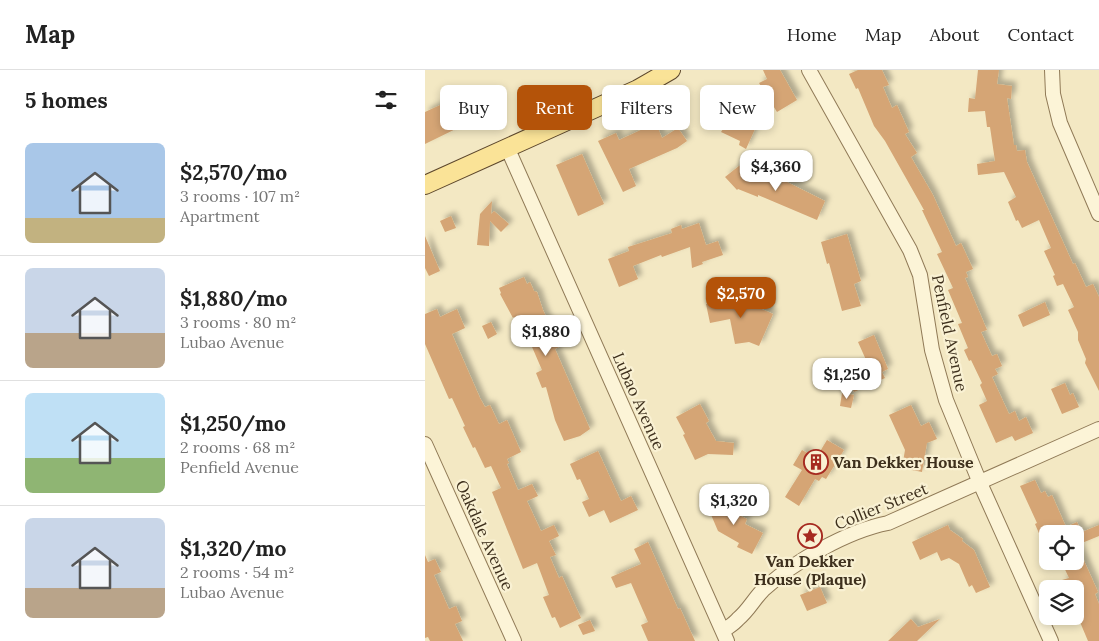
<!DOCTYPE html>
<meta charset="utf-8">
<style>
:root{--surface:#fff;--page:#f6f6f6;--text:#222;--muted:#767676;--line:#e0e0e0;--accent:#b45309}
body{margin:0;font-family:Lora,serif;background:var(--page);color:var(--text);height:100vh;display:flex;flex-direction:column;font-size:19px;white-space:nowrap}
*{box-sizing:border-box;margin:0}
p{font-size:16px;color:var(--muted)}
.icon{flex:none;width:28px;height:28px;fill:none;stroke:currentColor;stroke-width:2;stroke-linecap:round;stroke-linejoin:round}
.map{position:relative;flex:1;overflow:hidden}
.side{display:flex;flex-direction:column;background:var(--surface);width:425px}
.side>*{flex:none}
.hud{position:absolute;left:15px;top:15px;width:475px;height:45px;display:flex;gap:10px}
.buttons{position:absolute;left:614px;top:455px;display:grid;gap:10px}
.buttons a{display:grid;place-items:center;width:45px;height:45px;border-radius:8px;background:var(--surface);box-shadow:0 2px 8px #0003;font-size:25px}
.price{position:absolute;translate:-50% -42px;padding:0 11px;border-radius:10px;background:#fff;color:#222;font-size:16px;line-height:32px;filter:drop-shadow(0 1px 2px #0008)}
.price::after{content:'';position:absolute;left:50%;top:30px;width:15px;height:11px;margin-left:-8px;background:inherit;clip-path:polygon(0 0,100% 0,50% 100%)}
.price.active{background:var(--accent);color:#fff}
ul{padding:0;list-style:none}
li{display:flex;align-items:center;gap:15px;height:125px;padding:0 25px}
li+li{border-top:1px solid var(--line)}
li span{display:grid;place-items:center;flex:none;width:140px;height:100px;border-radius:8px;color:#555}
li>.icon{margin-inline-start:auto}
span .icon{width:60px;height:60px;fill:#fffc;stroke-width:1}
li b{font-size:21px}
h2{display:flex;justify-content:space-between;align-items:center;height:60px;padding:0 25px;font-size:21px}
.chip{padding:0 18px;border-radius:8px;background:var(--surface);box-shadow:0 2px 8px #0003;font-size:18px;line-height:45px}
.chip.active{background:var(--accent);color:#fff}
header{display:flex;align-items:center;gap:30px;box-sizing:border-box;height:70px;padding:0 25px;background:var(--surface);border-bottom:1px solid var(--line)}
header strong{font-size:24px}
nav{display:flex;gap:28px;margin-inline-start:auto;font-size:18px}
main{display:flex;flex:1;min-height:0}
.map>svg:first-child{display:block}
.building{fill:#d5a574;filter:url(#shadow)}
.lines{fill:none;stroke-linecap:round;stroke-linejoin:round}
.minor-casing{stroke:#907a57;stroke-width:16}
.major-casing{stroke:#5d472c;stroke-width:20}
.minor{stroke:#fcf4d7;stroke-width:14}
.major{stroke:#fae397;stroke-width:18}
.labels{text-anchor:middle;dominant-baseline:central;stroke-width:4.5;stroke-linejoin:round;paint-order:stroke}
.street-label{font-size:16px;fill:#3e301d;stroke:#f9f1d3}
.poi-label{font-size:16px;font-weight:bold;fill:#3e301d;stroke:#f9f1d3;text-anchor:start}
</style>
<header>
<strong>Map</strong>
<nav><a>Home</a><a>Map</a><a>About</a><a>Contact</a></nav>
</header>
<main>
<section class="side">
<h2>5 homes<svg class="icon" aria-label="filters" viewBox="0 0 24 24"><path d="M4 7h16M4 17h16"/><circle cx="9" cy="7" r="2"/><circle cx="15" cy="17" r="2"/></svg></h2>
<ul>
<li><span style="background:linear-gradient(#a9c7e8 75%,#c2b280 0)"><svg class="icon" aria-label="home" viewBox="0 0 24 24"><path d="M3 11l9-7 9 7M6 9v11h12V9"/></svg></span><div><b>$2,570/mo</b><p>3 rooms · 107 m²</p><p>Apartment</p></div></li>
<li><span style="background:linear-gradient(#c9d6e8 65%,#b9a48a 0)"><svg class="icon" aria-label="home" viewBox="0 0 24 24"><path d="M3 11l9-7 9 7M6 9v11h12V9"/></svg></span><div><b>$1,880/mo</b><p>3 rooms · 80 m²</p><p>Lubao Avenue</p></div></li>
<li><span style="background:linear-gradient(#bfe0f5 65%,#8fb573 0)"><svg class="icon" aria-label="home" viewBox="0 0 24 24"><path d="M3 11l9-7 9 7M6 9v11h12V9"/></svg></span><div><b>$1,250/mo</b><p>2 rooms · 68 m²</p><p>Penfield Avenue</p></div></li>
<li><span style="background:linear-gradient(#c9d6e8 70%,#b9a48a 0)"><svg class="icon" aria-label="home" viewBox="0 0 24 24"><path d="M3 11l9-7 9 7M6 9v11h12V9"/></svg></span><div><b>$1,320/mo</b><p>2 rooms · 54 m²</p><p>Lubao Avenue</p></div></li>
</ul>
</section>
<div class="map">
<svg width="674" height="571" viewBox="0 0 674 571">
<defs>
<filter id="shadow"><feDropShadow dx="4.5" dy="-4.5" stdDeviation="2.5" flood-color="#0004"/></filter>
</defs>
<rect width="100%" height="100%" fill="#f3e8c3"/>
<path class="building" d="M338 0H355L372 30 352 42 334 13 342 9Z
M433 0H457L464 15 458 17 467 38 472 35 484 62 480 64 492 83 486 87 508 125 531 176 536 173 548 199 541 202 543 207 540 208 562 260 556 262 567 286 572 284 577 296 570 299 573 304 567 307 584 344 590 341 594 351 601 347 608 363 590 371 587 366 571 373 554 335 562 331 555 315 557 313 546 290 544 291 539 280 543 278 533 254 537 253 523 220 528 218 512 184 517 182 497 140H499L460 71 449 56 433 18 431 19 424 4Z
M553 0H574L572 14 587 16 586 29 582 28 589 75H591L592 81 600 80 602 92 648 194 650 193 661 217 668 214 674 227V321L660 293 661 289 653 270V262L643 240 649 237 638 214 632 216 628 206 630 205 619 181 626 178 614 150 597 158 593 150 591 151 583 132 591 127 579 102 553 105 552 94 570 91 565 57H562L560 41 543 42 544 28 550 29Z
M39 24 51 49 0 74V42Z
M286 36 298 42 299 39 314 46 315 44 334 50 321 79 314 75 315 71 296 62 298 59 279 50Z
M231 53 237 68 253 58 262 71 252 78 204 99 211 116 198 122 173 71 191 63 194 70Z
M157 84 179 134 153 146 131 95Z
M319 92 328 104 355 116 358 110 400 131 392 150 333 125V127L313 119 312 120 300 107Z
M67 131 66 144 69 141 84 154 76 162 65 151 64 176 52 175 55 144Z
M26 146 31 158 20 162 15 151Z
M274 153 281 175 293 171 298 185 277 192 278 194 267 198 265 177 237 187 236 185 208 196 213 209 194 217 183 189 204 181 203 177 247 163 246 159 256 155 257 159Z
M422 164 436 211 429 214 436 236 417 241 404 193 402 194 396 172Z
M0 166 15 201 4 206 0 198Z
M99 207 102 214 105 212 109 221 112 222 118 240 132 271H131L134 277 130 279 165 359 155 366 139 371 130 350 121 317 117 318 111 303 117 300 101 263 97 264 89 247 88 248 75 224 76 223 74 218Z
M312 228 348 244 334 276 324 272 310 274 305 249 285 253 281 234Z
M620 232 625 245 598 257 593 245Z
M12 239 15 247 32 239 40 258 27 264 55 328 60 337 65 335 74 354 82 350 96 382 82 389 84 393 82 394 93 420 107 414 113 426 102 431 116 461 129 455 134 466 124 471 131 485 125 487 134 508 137 506 156 548 135 558 130 547 127 548 118 527 124 525 112 493 98 499 67 422 76 418 66 396 60 398 50 377 48 378 38 357 40 356 27 328 24 329 0 274V244Z
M66 252 72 264 63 269 57 256Z
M449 265 463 299 457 302 460 308 429 322 423 307H424L422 301 442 292 433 272Z
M640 313 645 325 648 323 654 337 637 344 626 319Z
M417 323 429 325 426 338 415 336Z
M275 334 284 351 281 353 291 371 309 373 308 385 283 384 270 390 258 365 260 364 251 347Z
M486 335 496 356 504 352 512 369 502 373 497 402 477 398 480 380 464 345Z
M402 370 419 380 401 409 397 407 394 411 390 409 374 436 360 427 377 400 368 395 377 380 391 388Z
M173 381 196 431 206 426 213 440 185 453 179 440 164 447 157 432 164 429 155 409 152 410 145 394Z
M610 410 616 423 620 421 623 427 627 425 641 457 652 452 657 462 674 455V466L652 475 673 522 670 524 674 534V571H663L655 552 653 553 650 547V519H641L637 510 644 508 636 491H650V464H651H622V482L610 454 612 453 595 416Z
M296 426 302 439 322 449 320 454 338 463 327 484 312 477 314 473 293 461 281 433Z
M523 455 525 460 538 469 537 471 549 480 565 517 551 523 547 515 544 517 534 494 524 488 516 491 512 482 495 490 487 472Z
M223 472 253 539 255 538 270 571H223L216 555 223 552 206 513 191 518 186 507 216 494 209 479Z
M0 485 3 492 10 489 16 502 9 505 24 539 31 536 37 551 30 554 38 571H5L3 567 0 568Z
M395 517 402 533 382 541 375 525Z
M486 549 493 557 515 549 492 571H463Z
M165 550 170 561 158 565 153 555Z"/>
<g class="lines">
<defs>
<path id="minor" d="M384 0 485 180 495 205 507 280 521 330 555 413 626 571
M627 0 628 24 635 53 674 144
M82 77 302 571
M0 374 89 571
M298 561C303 557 309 554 313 549 323 541 329 529 338 520 368 492 422 461 463 453L674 359"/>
<path id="major" d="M0 115 213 19 246 0"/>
</defs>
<use href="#minor" class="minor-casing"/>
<use href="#major" class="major-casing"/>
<use href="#minor" class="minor"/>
<use href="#major" class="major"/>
</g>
<defs>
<symbol id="building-ring" viewBox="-11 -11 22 22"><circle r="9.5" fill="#f9f1d3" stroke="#a62a20" stroke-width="1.5"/><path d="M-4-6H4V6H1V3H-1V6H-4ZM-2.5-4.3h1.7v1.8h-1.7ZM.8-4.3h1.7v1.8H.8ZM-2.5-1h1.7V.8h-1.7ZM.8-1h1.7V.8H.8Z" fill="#a62a20"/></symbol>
<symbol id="sight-ring" viewBox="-11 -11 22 22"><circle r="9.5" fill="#f9f1d3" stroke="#a62a20" stroke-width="1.5"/><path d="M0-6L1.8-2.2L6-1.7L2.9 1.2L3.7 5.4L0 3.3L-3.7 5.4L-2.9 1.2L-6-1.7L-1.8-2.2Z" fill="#a62a20"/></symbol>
</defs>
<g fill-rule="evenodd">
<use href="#building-ring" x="377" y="378" width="28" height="28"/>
<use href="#sight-ring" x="371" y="452" width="28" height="28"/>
</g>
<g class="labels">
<g class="street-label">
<text transform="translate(525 263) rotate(78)">Penfield Avenue</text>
<text transform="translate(214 331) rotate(66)">Lubao Avenue</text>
<text transform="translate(456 436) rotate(-22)">Collier Street</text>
<text transform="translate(60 465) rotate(66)">Oakdale Avenue</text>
</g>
<g class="poi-label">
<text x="408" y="392">Van Dekker House</text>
<text x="385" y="491" text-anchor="middle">Van Dekker<tspan x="385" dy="18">House (Plaque)</tspan></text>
</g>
</g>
</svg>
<div class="buttons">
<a><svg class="icon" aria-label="locate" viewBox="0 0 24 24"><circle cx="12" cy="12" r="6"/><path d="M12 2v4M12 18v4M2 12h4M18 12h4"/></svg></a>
<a><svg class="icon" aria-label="layers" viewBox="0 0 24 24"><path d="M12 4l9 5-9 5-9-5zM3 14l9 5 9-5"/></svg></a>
</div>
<b class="price" style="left:351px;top:122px">$4,360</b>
<b class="price active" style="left:316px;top:249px">$2,570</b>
<b class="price" style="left:121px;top:287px">$1,880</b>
<b class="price" style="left:422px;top:330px">$1,250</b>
<b class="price" style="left:309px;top:456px">$1,320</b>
<div class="hud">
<a class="chip">Buy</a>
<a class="chip active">Rent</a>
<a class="chip">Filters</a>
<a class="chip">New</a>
</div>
</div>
</main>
